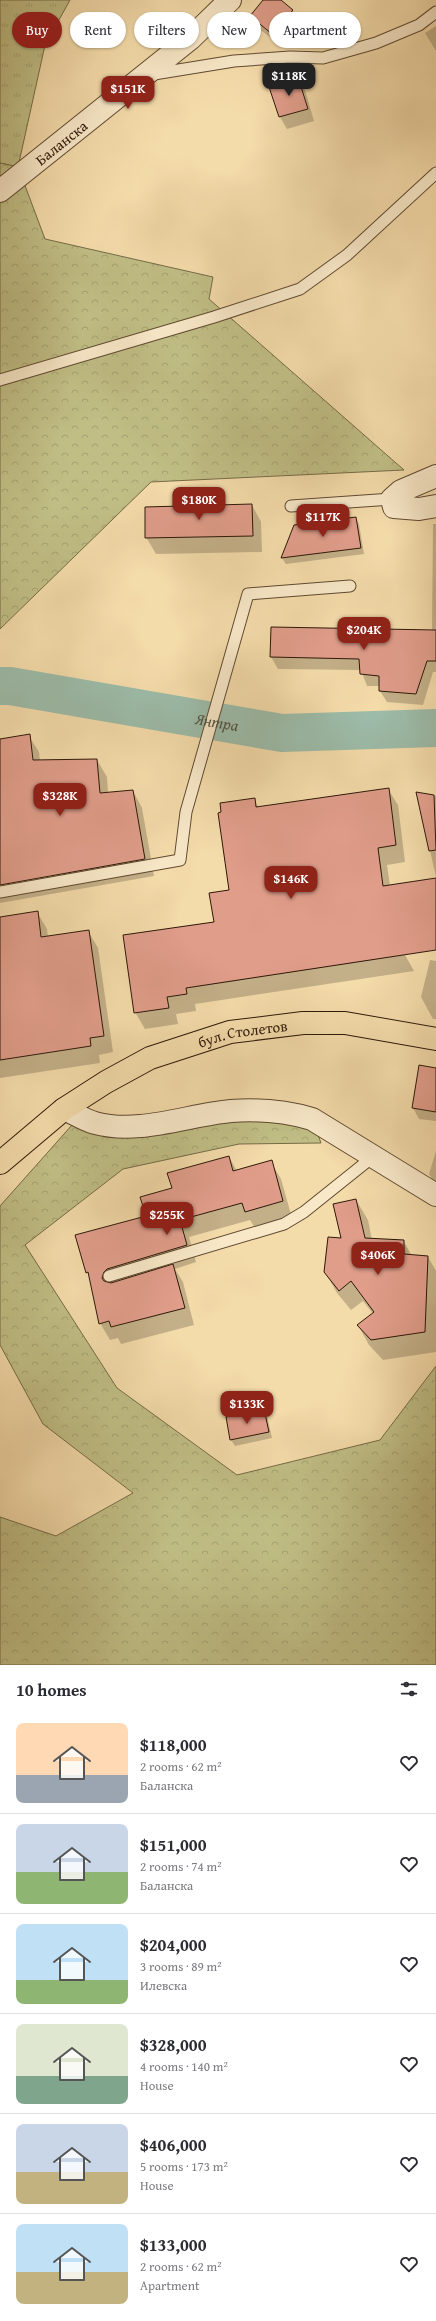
<!DOCTYPE html>
<meta charset="utf-8">
<style>
:root{--surface:#fff;--page:#f2f2f3;--text:#2b2b33;--muted:#7c7c81;--line:#e1e1e2;--accent:#8f2418}
body{margin:0;font-family:"Gentium Book Plus",serif;background:var(--page);color:var(--text);height:100vh;display:flex;flex-direction:column;font-size:15px;white-space:nowrap}
*{box-sizing:border-box;margin:0}
p{font-size:13px;color:var(--muted)}
.icon{flex:none;width:22px;height:22px;fill:none;stroke:currentColor;stroke-width:2;stroke-linecap:round;stroke-linejoin:round}
.map{position:relative;height:1665px;overflow:hidden}
.details{display:flex;flex-direction:column;background:var(--surface);flex:1}
.details>*{flex:none}
.top-card{position:absolute;left:12px;top:12px;width:412px;height:36px;display:flex;gap:8px}
.price{position:absolute;translate:-50% -34px;padding:0 9px;border-radius:8px;background:var(--accent);color:#fff;font-size:13px;line-height:26px;filter:drop-shadow(0 1px 2px #0008)}
.price::after{content:'';position:absolute;left:50%;top:24px;width:12px;height:9px;margin-left:-6px;background:inherit;clip-path:polygon(0 0,100% 0,50% 100%)}
.price.selected{background:#222;color:#fff}
ul{padding:0;list-style:none}
li{display:flex;align-items:center;gap:12px;height:100px;padding:0 16px}
li+li{border-top:1px solid var(--line)}
li span{display:grid;place-items:center;flex:none;width:112px;height:80px;border-radius:8px;color:#555}
li>.icon{margin-inline-start:auto}
span .icon{width:48px;height:48px;fill:#fffc;stroke-width:1}
li b{font-size:17px}
h2{display:flex;justify-content:space-between;align-items:center;height:48px;padding:0 16px;font-size:17px}
.tag{padding:0 14px;border-radius:18px;background:var(--surface);box-shadow:0 1px 3px #0004;font-size:14px;line-height:36px}
.tag.selected{background:var(--accent);color:#fff}
.map>svg:first-child{display:block}
.grass{fill:url(#grass-tufts);stroke:#766b46}
.forest{fill:url(#forest-crowns);stroke:#766b46}
.shadow{fill:#0003}
.lines{fill:none;stroke-linecap:round;stroke-linejoin:round}
.river{stroke:#9cbba8;stroke-width:38}
.building{fill:#e09d8a;stroke:#2d1808}
.service-casing{stroke:#5f4930;stroke-width:13}
.minor-casing{stroke:#5f4930;stroke-width:24}
.primary-casing{stroke:#2d1808;stroke-width:24}
.service{stroke:#f8e8c8;stroke-width:11}
.minor{stroke:#f8e8c8;stroke-width:22}
.primary{stroke:#f4dbaa;stroke-width:22}
.labels{text-anchor:middle;dominant-baseline:central;stroke-width:3;stroke-linejoin:round;paint-order:stroke}
.street-label{font-size:15px;fill:#2d1808;stroke:#f8e8c8}
.water-label{font-size:16px;font-style:italic;fill:#545140;stroke:#f8e8c8}
</style>
<div class="map">
<svg width="436" height="1665" viewBox="0 0 436 1665">
<defs>
<pattern id="grass-tufts" width="24" height="20" patternUnits="userSpaceOnUse"><rect width="24" height="20" fill="#c0be85"/><path d="M3 7l-1-3M5 7V3M7 7l1-3M15 17l-1-3M17 17v-4M19 17l1-3" fill="none" stroke="#a5a371"/></pattern>
<pattern id="forest-crowns" width="20" height="18" patternUnits="userSpaceOnUse"><rect width="20" height="18" fill="#c0be85"/><path d="M2 6a3 3 0 1 1 6 0M12 15a3 3 0 1 1 6 0" fill="none" stroke="#a5a371"/></pattern>
</defs>
<rect width="100%" height="100%" fill="#f4dbaa"/>
<filter id="stains"><feTurbulence type="fractalNoise" baseFrequency=".005" numOctaves="4"/><feColorMatrix values="0 0 0 0 .2 0 0 0 0 .09 0 0 0 0 .02 0 0 0 .5 -.17"/></filter>
<radialGradient id="worn" r=".72"><stop offset=".6" stop-color="#630" stop-opacity="0"/><stop offset="1" stop-color="#630" stop-opacity=".3"/></radialGradient>
<path class="grass" d="M0 0H70L45 45 18 167 0 163Z"/>
<path class="forest" d="M0 163 18 167 45 239 213 277 209 299 404 470 151 482 0 629Z
M80 1116 156 1124 312 1119 321 1143 239 1144 123 1169 25 1245 117 1388 237 1475 380 1440 436 1366V1665H0V1517L56 1536 133 1493 43 1424 0 1345V1206Z"/>
<path class="shadow" d="M264 0H279L292 10 299 22 280 45 258 28 251 16Z
M436 26V51L425 33Z
M298 79 305 90 314 121 287 129 280 117 271 87Z
M252 505 261 522 262 552 156 554 146 537Z
M356 518 359 524 364 554 286 564 282 558 294 526Z
M433 524H436V672H433L423 705 387 702 380 691V686H367L361 670 278 669 271 657 272 628 432 631Z
M29 736 39 752 40 761 97 760 107 777 108 794 133 791 142 808 154 876 0 903V740Z
M388 789 398 805 405 862 387 865 390 886 436 879V944L397 953 405 955 414 971 195 1004 196 1011 176 1014 178 1024 145 1029 135 1012 215 923 230 891 254 799 259 808Z
M417 793 436 796V877Z
M37 912 47 929 48 937 88 931 98 948 113 1052 99 1055 100 1063 0 1078V918Z
M430 960 436 961V1019H433L421 997Z
M436 1070V1121L419 1119 413 1108Z
M436 1151V1185L429 1174Z
M229 1157 237 1171 271 1162 281 1179 292 1218 255 1228 250 1220 189 1237 196 1262 175 1269 183 1282 194 1325 121 1344 118 1338 110 1340 100 1323 91 1280 87 1272 147 1217 173 1189Z
M356 1200 368 1220 372 1240H403L412 1256 428 1257 436 1271V1352L383 1360 369 1345 358 1325 373 1314 363 1301 351 1310 337 1293 325 1272 342 1239Z
M264 1410 267 1416 272 1438 235 1446 231 1440 227 1418Z"/>
<g class="lines">
<path class="river" id="s1" d="M0 686H10L282 733 436 728"/>
</g>
<path class="building" d="M263 0H281L293 10 272 34 250 16Z
M298 77 308 109 279 117 269 87Z
M252 504 253 536 145 538V507Z
M356 517 361 548 281 558 294 525Z
M271 627 436 630V661H427L416 694 379 691V676L360 674 359 659 270 657Z
M30 734 33 760 97 759 100 793 133 790 145 859 0 885V739Z
M389 788 396 845 378 848 383 886 436 878V950L186 988 187 994 167 997 169 1008 134 1013 123 935 214 922 209 893 229 890 218 813 221 812 220 803 255 798 256 807Z
M416 792 434 795 436 850 429 851Z
M38 911 41 937 89 930 104 1036 90 1038 91 1046 0 1060V917Z
M419 1065 436 1068V1112L412 1108Z
M229 1156 233 1171 272 1160 283 1201 245 1212 242 1203 180 1220 187 1245 107 1269 104 1272 102 1278 104 1281 111 1283 173 1264 185 1308 111 1327 109 1321 99 1324 88 1272 86 1273 75 1235 146 1216 140 1197 172 1188 167 1173Z
M356 1199 365 1238 404 1240V1254L428 1256 425 1332 371 1340 357 1325 374 1312 351 1281 339 1291 324 1272 328 1237 341 1238 333 1204Z
M264 1409 269 1432 230 1440 226 1417Z"/>
<g class="lines">
<defs>
<path id="service" d="M154 74 234 61 290 57 323 58 376 43 419 25 436 12
M0 380 214 317 300 289 347 255 436 173
M291 506 392 499
M0 892 180 860 186 812 248 594 350 586
M109 1276 284 1224 304 1212 374 1156"/>
<g id="minor">
<path id="s2" d="M0 191 190 39 230 0"/>
<path d="M436 476 401 491 392 499 394 507 419 509 436 506"/>
<path d="M64 1109C74 1113 84 1120 95 1123 139 1135 187 1115 231 1111 259 1109 285 1111 312 1119L436 1195"/>
</g>
<g id="primary">
<path id="s3" d="M0 1163 64 1109 106 1082 150 1058 230 1032 303 1023H345L436 1039"/>
</g>
</defs>
<use href="#service" class="service-casing"/>
<use href="#minor" class="minor-casing"/>
<use href="#primary" class="primary-casing"/>
<use href="#service" class="service"/>
<use href="#minor" class="minor"/>
<use href="#primary" class="primary"/>
</g>
<g class="labels">
<g class="street-label">
<text stroke="none"><textPath href="#s2" startOffset="78">Баланска</textPath></text>
<text stroke="none"><textPath href="#s3" startOffset="280">бул. Столетов</textPath></text>
</g>
<g class="water-label">
<text stroke="none"><textPath href="#s1" startOffset="220">Янтра</textPath></text>
</g>
</g>
<rect width="100%" height="100%" filter="url(#stains)"/>
<rect width="100%" height="100%" fill="url(#worn)"/>
</svg>
<b class="price selected" style="left:289px;top:97px">$118K</b>
<b class="price" style="left:128px;top:110px">$151K</b>
<b class="price" style="left:199px;top:521px">$180K</b>
<b class="price" style="left:323px;top:538px">$117K</b>
<b class="price" style="left:364px;top:651px">$204K</b>
<b class="price" style="left:60px;top:817px">$328K</b>
<b class="price" style="left:291px;top:900px">$146K</b>
<b class="price" style="left:167px;top:1236px">$255K</b>
<b class="price" style="left:378px;top:1276px">$406K</b>
<b class="price" style="left:247px;top:1425px">$133K</b>
<div class="top-card">
<a class="tag selected">Buy</a>
<a class="tag">Rent</a>
<a class="tag">Filters</a>
<a class="tag">New</a>
<a class="tag">Apartment</a>
</div>
</div>
<section class="details">
<h2>10 homes<svg class="icon" aria-label="filters" viewBox="0 0 24 24"><path d="M4 7h16M4 17h16"/><circle cx="9" cy="7" r="2"/><circle cx="15" cy="17" r="2"/></svg></h2>
<ul>
<li><span style="background:linear-gradient(#ffd9b3 65%,#9aa5b1 0)"><svg class="icon" aria-label="home" viewBox="0 0 24 24"><path d="M3 11l9-7 9 7M6 9v11h12V9"/></svg></span><div><b>$118,000</b><p>2 rooms · 62 m²</p><p>Баланска</p></div><svg class="icon" aria-label="heart" viewBox="0 0 24 24"><path d="M12 20l-8-8c-3-5 5-10 8-4 3-6 11-1 8 4z"/></svg></li>
<li><span style="background:linear-gradient(#c9d6e8 60%,#8fb573 0)"><svg class="icon" aria-label="home" viewBox="0 0 24 24"><path d="M3 11l9-7 9 7M6 9v11h12V9"/></svg></span><div><b>$151,000</b><p>2 rooms · 74 m²</p><p>Баланска</p></div><svg class="icon" aria-label="heart" viewBox="0 0 24 24"><path d="M12 20l-8-8c-3-5 5-10 8-4 3-6 11-1 8 4z"/></svg></li>
<li><span style="background:linear-gradient(#bfe0f5 70%,#8fb573 0)"><svg class="icon" aria-label="home" viewBox="0 0 24 24"><path d="M3 11l9-7 9 7M6 9v11h12V9"/></svg></span><div><b>$204,000</b><p>3 rooms · 89 m²</p><p>Илевска</p></div><svg class="icon" aria-label="heart" viewBox="0 0 24 24"><path d="M12 20l-8-8c-3-5 5-10 8-4 3-6 11-1 8 4z"/></svg></li>
<li><span style="background:linear-gradient(#dfe7d0 65%,#7fa58c 0)"><svg class="icon" aria-label="home" viewBox="0 0 24 24"><path d="M3 11l9-7 9 7M6 9v11h12V9"/></svg></span><div><b>$328,000</b><p>4 rooms · 140 m²</p><p>House</p></div><svg class="icon" aria-label="heart" viewBox="0 0 24 24"><path d="M12 20l-8-8c-3-5 5-10 8-4 3-6 11-1 8 4z"/></svg></li>
<li><span style="background:linear-gradient(#c9d6e8 60%,#c2b280 0)"><svg class="icon" aria-label="home" viewBox="0 0 24 24"><path d="M3 11l9-7 9 7M6 9v11h12V9"/></svg></span><div><b>$406,000</b><p>5 rooms · 173 m²</p><p>House</p></div><svg class="icon" aria-label="heart" viewBox="0 0 24 24"><path d="M12 20l-8-8c-3-5 5-10 8-4 3-6 11-1 8 4z"/></svg></li>
<li><span style="background:linear-gradient(#bfe0f5 60%,#c2b280 0)"><svg class="icon" aria-label="home" viewBox="0 0 24 24"><path d="M3 11l9-7 9 7M6 9v11h12V9"/></svg></span><div><b>$133,000</b><p>2 rooms · 62 m²</p><p>Apartment</p></div><svg class="icon" aria-label="heart" viewBox="0 0 24 24"><path d="M12 20l-8-8c-3-5 5-10 8-4 3-6 11-1 8 4z"/></svg></li>
</ul>
</section>
